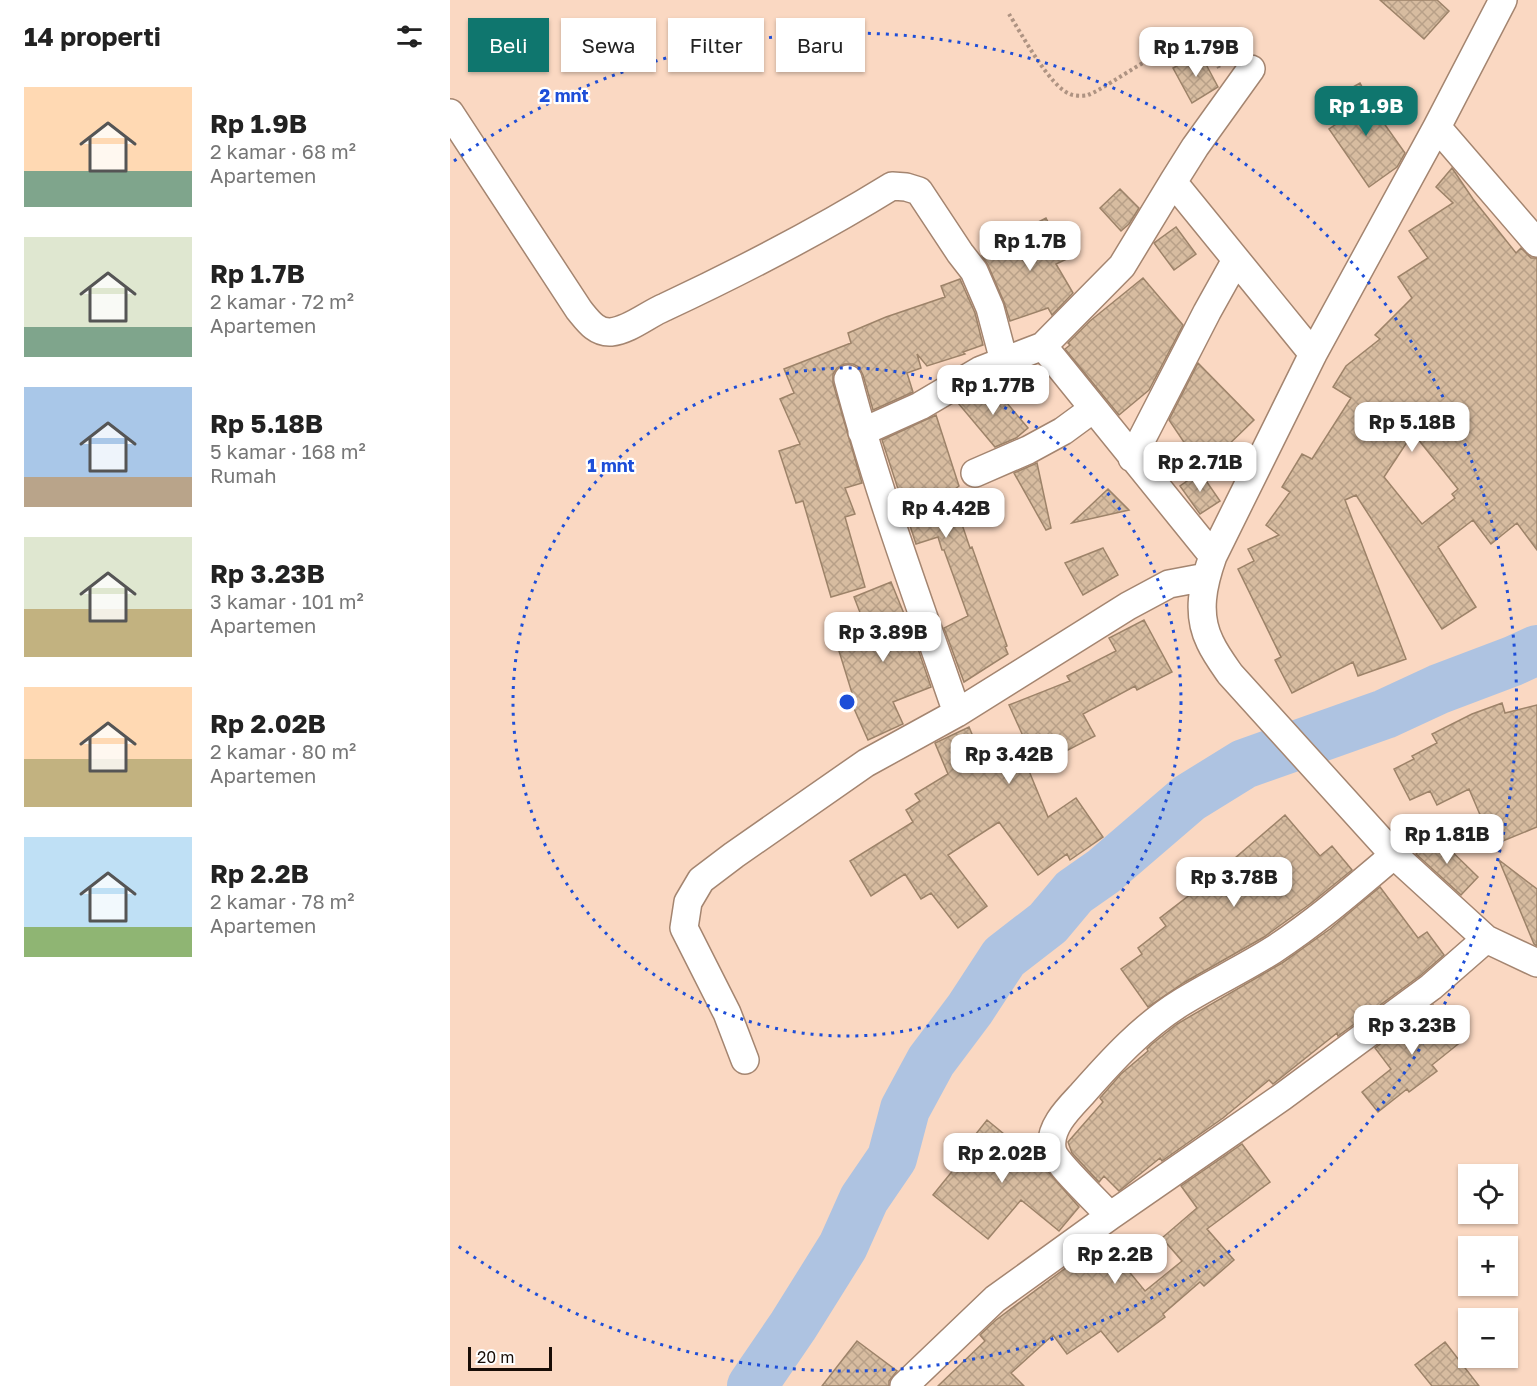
<!DOCTYPE html>
<html lang="id">
<meta charset="utf-8">
<style>
:root{--surface:#fff;--page:#f6f6f6;--text:#222;--muted:#767676;--accent:#0f766e}
body{margin:0;font-family:"Golos Text",sans-serif;background:var(--page);color:var(--text);height:100vh;display:flex;flex-direction:column;font-size:22px;white-space:nowrap}
*{box-sizing:border-box;margin:0}
p{font-size:20px;color:var(--muted)}
.icon{flex:none;width:33px;height:33px;fill:none;stroke:currentColor;stroke-width:2;stroke-linecap:round;stroke-linejoin:round}
.map{position:relative;flex:1;overflow:hidden}
.sheet{display:flex;flex-direction:column;background:var(--surface);width:450px}
.sheet>*{flex:none}
.guide{position:absolute;left:18px;top:18px;width:570px;height:54px;display:flex;gap:12px}
.controls{position:absolute;left:1008px;top:1164px;display:grid;gap:12px}
.controls a{display:grid;place-items:center;width:60px;height:60px;border-radius:0px;background:var(--surface);box-shadow:0 2px 4px #0004;font-size:30px}
.scale{position:absolute;left:18px;bottom:15px;width:84px;box-sizing:border-box;padding-left:6px;border:3px solid #180d06;border-top:0;font-size:16px;line-height:21px;white-space:nowrap;color:#180d06;-webkit-text-stroke:4px #fff;paint-order:stroke}
.price{position:absolute;translate:-50% -51px;padding:0 14px;border-radius:12px;background:#fff;color:#222;font-size:20px;line-height:39px;filter:drop-shadow(0 2px 3px #0008)}
.price::after{content:'';position:absolute;left:50%;top:36px;width:18px;height:14px;margin-left:-9px;background:inherit;clip-path:polygon(0 0,100% 0,50% 100%)}
.price.active{background:var(--accent);color:#fff}
ul{padding:0;list-style:none}
li{display:flex;align-items:center;gap:18px;height:150px;padding:0 24px}
li span{display:grid;place-items:center;flex:none;width:168px;height:120px;border-radius:0px;color:#555}
li>.icon{margin-inline-start:auto}
span .icon{width:72px;height:72px;fill:#fffc;stroke-width:1}
li b{font-size:26px}
h2{display:flex;justify-content:space-between;align-items:center;height:72px;padding:0 24px;font-size:26px}
.tag{padding:0 21px;border-radius:0px;background:var(--surface);box-shadow:0 2px 4px #0004;font-size:21px;line-height:54px}
.tag.active{background:var(--accent);color:#fff}
main{display:flex;flex:1;min-height:0}
.map>svg:first-child{display:block}
.lines{fill:none;stroke-linecap:round;stroke-linejoin:round}
.river{stroke:#aec3e1;stroke-width:50}
.building{fill:url(#building-cross-hatch);stroke:#9d8369;stroke-width:1.5;fill-rule:evenodd}
.street-casing{stroke:#a48570;stroke-width:30}
.path{stroke:#ae9382;stroke-width:4;stroke-dasharray:3 3;stroke-linecap:butt}
.street{stroke:#fff;stroke-width:27}
.ring{fill:none;stroke:#1d4ed8;stroke-width:3;stroke-dasharray:3 6}
.centre{fill:#1d4ed8;stroke:#fff;stroke-width:3}
.ring-label{font-size:18px;text-anchor:middle;font-weight:bold;fill:#1d4ed8;stroke:#fff;stroke-width:4.5;stroke-linejoin:round;paint-order:stroke}
</style>
<main>
<section class="sheet">
<h2>14 properti<svg class="icon" aria-label="filters" viewBox="0 0 24 24"><path d="M4 7h16M4 17h16"/><circle cx="9" cy="7" r="2"/><circle cx="15" cy="17" r="2"/></svg></h2>
<ul>
<li><span style="background:linear-gradient(#ffd9b3 70%,#7fa58c 0)"><svg class="icon" aria-label="home" viewBox="0 0 24 24"><path d="M3 11l9-7 9 7M6 9v11h12V9"/></svg></span><div><b>Rp 1.9B</b><p>2 kamar · 68 m²</p><p>Apartemen</p></div></li>
<li><span style="background:linear-gradient(#dfe7d0 75%,#7fa58c 0)"><svg class="icon" aria-label="home" viewBox="0 0 24 24"><path d="M3 11l9-7 9 7M6 9v11h12V9"/></svg></span><div><b>Rp 1.7B</b><p>2 kamar · 72 m²</p><p>Apartemen</p></div></li>
<li><span style="background:linear-gradient(#a9c7e8 75%,#b9a48a 0)"><svg class="icon" aria-label="home" viewBox="0 0 24 24"><path d="M3 11l9-7 9 7M6 9v11h12V9"/></svg></span><div><b>Rp 5.18B</b><p>5 kamar · 168 m²</p><p>Rumah</p></div></li>
<li><span style="background:linear-gradient(#dfe7d0 60%,#c2b280 0)"><svg class="icon" aria-label="home" viewBox="0 0 24 24"><path d="M3 11l9-7 9 7M6 9v11h12V9"/></svg></span><div><b>Rp 3.23B</b><p>3 kamar · 101 m²</p><p>Apartemen</p></div></li>
<li><span style="background:linear-gradient(#ffd9b3 60%,#c2b280 0)"><svg class="icon" aria-label="home" viewBox="0 0 24 24"><path d="M3 11l9-7 9 7M6 9v11h12V9"/></svg></span><div><b>Rp 2.02B</b><p>2 kamar · 80 m²</p><p>Apartemen</p></div></li>
<li><span style="background:linear-gradient(#bfe0f5 75%,#8fb573 0)"><svg class="icon" aria-label="home" viewBox="0 0 24 24"><path d="M3 11l9-7 9 7M6 9v11h12V9"/></svg></span><div><b>Rp 2.2B</b><p>2 kamar · 78 m²</p><p>Apartemen</p></div></li>
</ul>
</section>
<div class="map">
<svg width="1087" height="1386" viewBox="0 0 1087 1386">
<defs>
<pattern id="building-cross-hatch" width="8" height="8" patternUnits="userSpaceOnUse" patternTransform="scale(1.5)"><rect width="8" height="8" fill="#d7bca0"/><path d="M0 0l8 8M0 8l8-8" fill="none" stroke="#b8a088"/></pattern>
</defs>
<rect width="100%" height="100%" fill="#fad8c2"/>
<g class="lines">
<path class="river" d="M302 1386 343 1326 393 1246 414 1199 442 1158 455 1109 481 1061 520 1009 554 957 598 923 624 892 654 871 739 798 794 764 935 714 989 689 1063 661 1087 650"/>
</g>
<path class="building" d="M930 0H987L999 11 974 39Z
M750 53 768 87 742 103 723 68Z
M910 83 926 112 955 153 947 167 919 187 879 129 898 116 887 96Z
M1002 168 1023 199 1066 253 1071 248 1081 258H1087V550L1067 523 1041 544 1023 520 988 547 1026 607 992 629 906 495 895 500 956 659 908 676 903 662 842 693 825 660 831 657 788 569 804 561 798 549 829 535 816 525 840 492 832 487 852 454 862 459 901 398 883 387 896 366 930 339 925 335 962 298 948 277 978 258 959 231 1003 203 986 187ZM963 433 1008 489 1002 494 1005 498 972 524 934 477Z
M670 189 689 208 679 224 671 231 650 208Z
M596 218 617 259 606 264 623 293 602 315 598 308 560 321 554 302 538 265 532 256 564 245 559 237Z
M726 227 746 254 724 270 704 243Z
M693 278 733 325 699 390 669 415 615 349 620 345 618 343 640 321Z
M510 279 525 313 533 345 513 352 515 354 477 366 467 354 471 368 457 373 463 392 423 410 413 375 409 367 403 364H394L387 368 383 374V383L412 483 395 488 405 514 395 517 415 587 381 597 353 501 346 503 329 451 350 444 330 399 344 393 334 369 401 343 398 333 436 317 495 297 491 286Z
M748 363 804 420 772 451 780 464 758 478 719 420Z
M540 383 578 428 566 438 545 447 508 403Z
M486 415 509 486 501 492 520 548 522 547 557 646 555 647 558 654 514 682 494 628 518 616 494 550H492L488 537 466 544 432 440Z
M587 463 601 528 596 530 564 473Z
M750 472 770 501 750 514 730 486Z
M658 489 679 510 622 523Z
M653 548 668 575 633 595 615 563Z
M441 582 466 643 481 687 443 702 453 724 418 740 398 695 402 693 389 651 421 641 404 597Z
M694 620 722 672 687 690 685 686 633 714 645 736 614 752 616 756 579 771 598 817 626 798 653 837 620 860 617 854 588 875 549 822 498 855 537 906 508 928 481 893 471 899 455 874 421 896 400 861 463 822 456 810 470 801 465 794 498 774 485 743 519 727 530 753 573 736 559 705 620 681 617 676 666 651 659 638Z
M1052 703 1055 713 1087 705V827L1043 845 1019 789 987 805 980 791 960 800 944 769 964 759 962 756 987 743 982 734 1022 714Z
M835 815 870 856 882 846 902 870 860 904 814 937 735 982 698 1007 671 969 692 954 688 948 716 926 710 918 746 890 738 879 765 861 771 870Z
M985 835 1028 877 1011 895 966 854Z
M1049 860 1087 889V946L1084 944Z
M930 887 968 938 977 932 994 955 971 975 888 1036 887 1033 823 1084 819 1080 773 1118 712 1161 710 1158 669 1191 654 1176 649 1182 622 1153 618 1142 653 1102 650 1098 671 1074 698 1051 697 1049 702 1044 727 1024 832 963 880 929Z
M983 1005 1012 1041 982 1065 987 1071 959 1092 957 1089 928 1112 912 1092 941 1069 925 1048Z
M537 1120 593 1166 629 1207 609 1231 571 1200 538 1239 483 1195 509 1163 505 1160Z
M792 1144 820 1182 757 1229 784 1260 754 1286 750 1282 713 1314 715 1317 668 1352 651 1331 617 1354 603 1335 561 1373 574 1386H488L535 1341 530 1335 546 1320 653 1240 695 1291 732 1261 712 1238 747 1208 731 1186Z
M407 1341 447 1371 439 1381V1386H372Z
M995 1342 1029 1386H982L965 1365Z"/>
<g class="lines">
<defs>
<path id="street" d="M1053 0 987 127 863 354 763 556C753 584 746 614 760 642 765 653 773 664 780 674L944 855 1036 939 1087 963
M801 69 745 147 723 182 863 354
M0 113 129 310C138 321 146 333 161 332 180 330 198 314 215 307 294 270 369 231 442 186L456 187 469 191 510 253 524 271 540 308 554 361
M987 127 1087 243
M593 346 763 556
M398 379C428 493 469 602 507 713
M412 432 470 406 531 370 593 346 672 266 723 182
M682 458 757 312 786 260
M525 473 578 450 613 431 643 409
M295 1060 277 1013 234 928 238 902 251 880 284 855 416 763 507 713 678 606 719 584 756 577
M660 1216C649 1203 603 1161 602 1148 599 1127 619 1108 632 1094 662 1060 693 1026 732 1002 761 984 793 969 823 950 866 922 905 888 944 855
M454 1386 545 1299 660 1216 832 1097 981 987 1036 939"/>
</defs>
<use href="#street" class="street-casing"/>
<path class="path" d="M559 14C571 33 600 87 620 94 624 96 634 96 638 95 663 85 725 35 750 43 761 46 765 59 769 68"/>
<use href="#street" class="street"/>
</g>
<g class="ring">
<circle cx="397" cy="702" r="334"/>
<path d="M4 161A669 669 0 1 1 4 1243"/>
</g>
<circle cx="397" cy="702" r="9" class="centre"/>
<g class="ring-label">
<text x="114" y="102">2 mnt</text>
<text x="161" y="472">1 mnt</text>
</g>
</svg>
<div class="controls">
<a><svg class="icon" aria-label="locate" viewBox="0 0 24 24"><circle cx="12" cy="12" r="6"/><path d="M12 2v4M12 18v4M2 12h4M18 12h4"/></svg></a>
<a>+</a>
<a>−</a>
</div>
<div class="scale">20 m</div>
<b class="price" style="left:746px;top:78px">Rp 1.79B</b>
<b class="price active" style="left:916px;top:137px">Rp 1.9B</b>
<b class="price" style="left:580px;top:272px">Rp 1.7B</b>
<b class="price" style="left:543px;top:416px">Rp 1.77B</b>
<b class="price" style="left:962px;top:453px">Rp 5.18B</b>
<b class="price" style="left:750px;top:493px">Rp 2.71B</b>
<b class="price" style="left:496px;top:539px">Rp 4.42B</b>
<b class="price" style="left:433px;top:663px">Rp 3.89B</b>
<b class="price" style="left:559px;top:785px">Rp 3.42B</b>
<b class="price" style="left:997px;top:865px">Rp 1.81B</b>
<b class="price" style="left:784px;top:908px">Rp 3.78B</b>
<b class="price" style="left:962px;top:1056px">Rp 3.23B</b>
<b class="price" style="left:552px;top:1184px">Rp 2.02B</b>
<b class="price" style="left:665px;top:1285px">Rp 2.2B</b>
<div class="guide">
<a class="tag active">Beli</a>
<a class="tag">Sewa</a>
<a class="tag">Filter</a>
<a class="tag">Baru</a>
</div>
</div>
</main>
